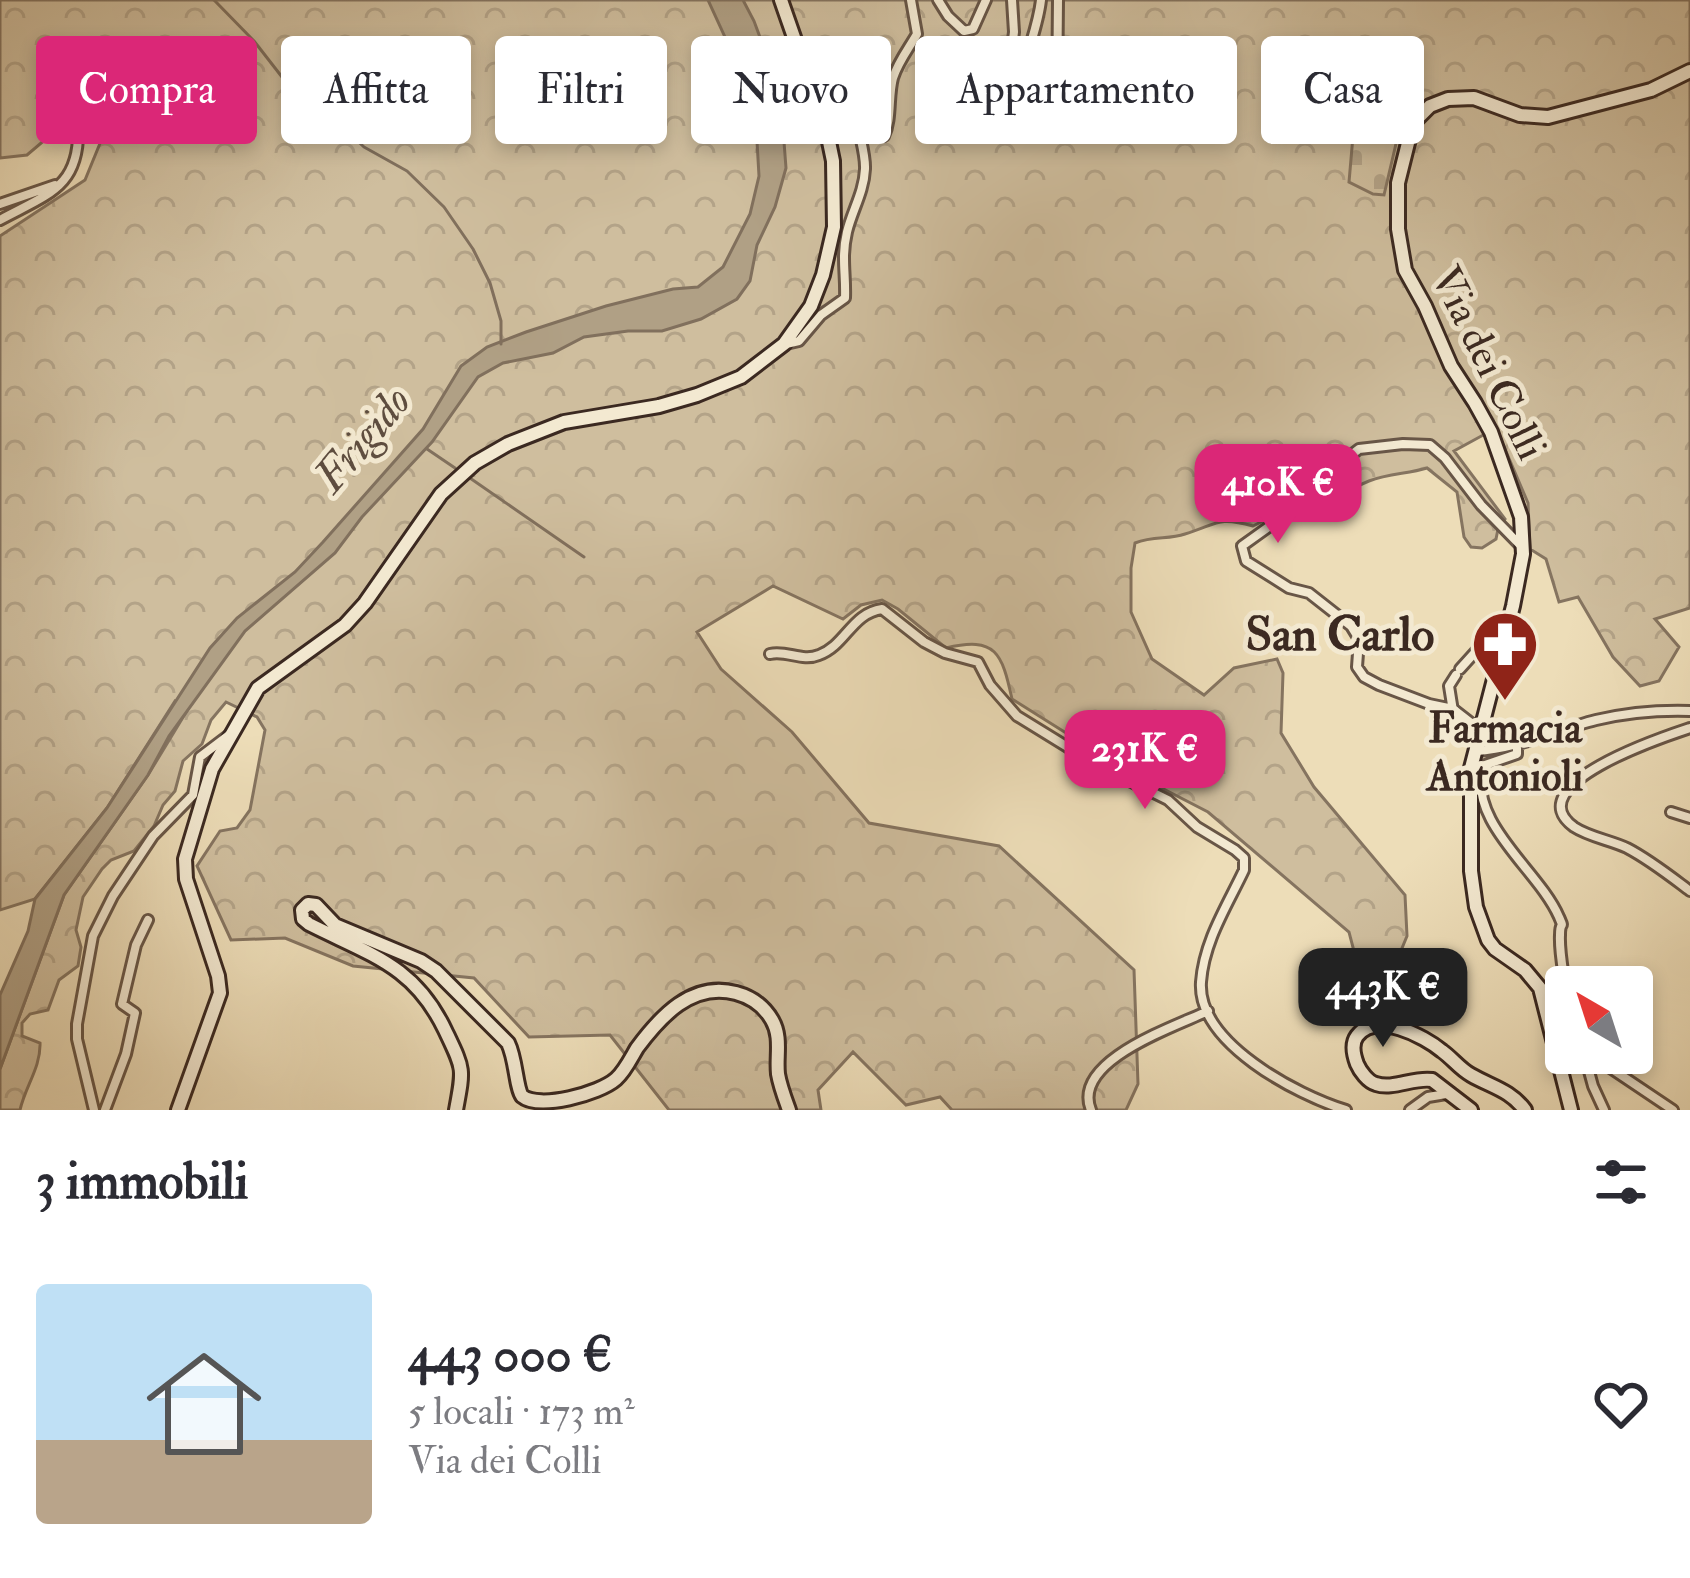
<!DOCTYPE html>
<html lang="it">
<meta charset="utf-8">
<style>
:root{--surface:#fff;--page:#f7f7f7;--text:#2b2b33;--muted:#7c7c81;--line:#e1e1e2;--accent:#db2777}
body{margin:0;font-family:"IM FELL Double Pica",serif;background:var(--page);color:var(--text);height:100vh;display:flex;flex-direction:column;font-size:45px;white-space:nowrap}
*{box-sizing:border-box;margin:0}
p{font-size:39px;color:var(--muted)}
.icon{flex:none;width:66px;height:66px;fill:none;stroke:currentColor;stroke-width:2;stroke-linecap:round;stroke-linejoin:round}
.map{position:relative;height:1110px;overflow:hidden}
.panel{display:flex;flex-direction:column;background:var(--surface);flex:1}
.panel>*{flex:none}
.banner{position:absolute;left:36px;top:36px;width:1620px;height:108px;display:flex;gap:24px}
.needle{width:78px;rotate:321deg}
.tools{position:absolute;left:1545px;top:966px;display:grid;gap:24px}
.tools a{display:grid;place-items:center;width:108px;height:108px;border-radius:12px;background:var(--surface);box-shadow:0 6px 18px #0003;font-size:60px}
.price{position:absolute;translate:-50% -102px;padding:0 27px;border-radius:24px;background:var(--accent);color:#fff;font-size:39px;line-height:78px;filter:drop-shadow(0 3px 6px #0008)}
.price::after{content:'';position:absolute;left:50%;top:72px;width:36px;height:27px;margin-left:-18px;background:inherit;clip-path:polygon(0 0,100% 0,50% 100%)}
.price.selected{background:#222;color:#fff}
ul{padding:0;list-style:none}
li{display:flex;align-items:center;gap:36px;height:300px;padding:0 36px}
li+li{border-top:3px solid var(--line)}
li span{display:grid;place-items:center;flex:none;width:336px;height:240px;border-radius:12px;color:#555}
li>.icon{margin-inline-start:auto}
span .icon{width:144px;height:144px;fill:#fffc;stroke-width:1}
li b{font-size:51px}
h2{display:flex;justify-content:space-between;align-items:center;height:144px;padding:0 36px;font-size:51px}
.pill{padding:0 42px;border-radius:12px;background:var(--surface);box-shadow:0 6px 18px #0003;font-size:42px;line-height:108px}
.pill.selected{background:var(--accent);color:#fff}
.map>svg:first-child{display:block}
.forest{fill:url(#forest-crowns);stroke:#857460;stroke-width:3}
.cemetery{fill:url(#cemetery-stones);stroke:#857460;stroke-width:3}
.water{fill:#b0a085;stroke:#81705d;stroke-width:3}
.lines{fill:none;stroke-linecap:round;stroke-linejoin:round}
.stream{stroke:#81705d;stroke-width:3}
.street-casing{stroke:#685647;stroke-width:14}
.secondary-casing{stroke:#3b2921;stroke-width:18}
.street{stroke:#f3e9d1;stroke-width:8}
.secondary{stroke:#f3e9d1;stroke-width:12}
.labels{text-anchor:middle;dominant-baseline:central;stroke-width:10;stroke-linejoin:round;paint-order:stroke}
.street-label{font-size:42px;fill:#3b2921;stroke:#f3e9d1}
.poi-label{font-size:42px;font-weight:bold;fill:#3b2921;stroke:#f3e9d1}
.water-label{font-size:45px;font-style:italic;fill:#5e4d3f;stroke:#f3e9d1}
.quarter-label{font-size:48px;font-weight:bold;fill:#3b2921;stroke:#f3e9d1}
</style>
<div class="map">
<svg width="1690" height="1110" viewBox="0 0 1690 1110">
<defs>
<pattern id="forest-crowns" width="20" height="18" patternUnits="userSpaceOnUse" patternTransform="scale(3)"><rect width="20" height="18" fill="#cfbe9e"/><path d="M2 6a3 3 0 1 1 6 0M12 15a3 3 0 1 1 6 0" fill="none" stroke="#b3a388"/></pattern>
<pattern id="cemetery-stones" width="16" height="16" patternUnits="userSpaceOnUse" patternTransform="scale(3)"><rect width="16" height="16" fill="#cfbe9e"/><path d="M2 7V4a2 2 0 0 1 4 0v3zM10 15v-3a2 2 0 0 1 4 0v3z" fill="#b3a388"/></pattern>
</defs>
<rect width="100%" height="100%" fill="#edddb8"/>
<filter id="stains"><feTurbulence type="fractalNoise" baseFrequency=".00167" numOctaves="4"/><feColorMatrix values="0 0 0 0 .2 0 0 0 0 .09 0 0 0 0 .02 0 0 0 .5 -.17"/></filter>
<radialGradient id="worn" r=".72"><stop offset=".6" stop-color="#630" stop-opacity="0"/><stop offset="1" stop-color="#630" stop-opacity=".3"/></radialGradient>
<path class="forest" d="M0 0H1690V608L1655 619 1679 647 1659 681 1640 686 1613 657 1578 597 1559 602 1546 559 1530 549 1528 503 1496 428 1454 451 1505 519 1498 529 1496 539 1482 548 1471 547 1464 537 1457 492 1427 468C1408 474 1389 473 1369 481 1345 491 1322 506 1299 519L1281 512 1253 526C1217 516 1218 524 1185 534 1168 540 1154 535 1135 543L1131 568V612L1152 659 1204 695 1234 668 1277 659 1283 673 1281 733 1314 787 1405 895 1407 936 1393 970 1378 977 1361 978 1349 932 1208 812 1117 765 1012 699C1002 653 996 636 946 648L898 609 882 600 861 605 843 619 773 586 697 632 721 669 792 732 869 823 999 846 1134 970 1138 1084 1126 1110H952L940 1097 906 1105 853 1052 818 1090 821 1110H669L610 1035 529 1037 474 978 353 966 285 938 231 940 197 866 220 831 237 828 250 810 265 730 257 717 226 702 211 720 202 744 183 761 175 791 163 805 154 826 134 851 111 860 102 869 83 897 76 930 81 947 78 966 59 980 48 1010 30 1014 22 1023V1036L40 1043C41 1067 25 1087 20 1110H0V1069L64 895 148 775 188 709 175 701 107 808 35 899 0 910V236L85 180 103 136 80 110 27 155 0 158Z"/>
<path class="cemetery" d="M1357 90 1397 95V99L1406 101 1384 195 1373 194 1349 182Z"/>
<path class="water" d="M708 0H743L754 21 772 70 782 116 786 168 775 207 757 245 750 281 737 299 701 319 662 331H628L584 337 553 353 503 363 478 377 432 442 362 517 335 553 245 631 169 736 148 775 64 895 0 1069V995L28 931 35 899 107 808 210 648 237 618 295 572 323 542 423 429 461 366 487 347 526 332 606 306 673 289 698 287 723 267 750 214 759 176 756 124 746 83Z"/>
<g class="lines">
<path class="stream" d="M214 0 254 41 289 86 318 104 364 147 407 171 444 207 473 249 490 283 501 321V344
M427 449 455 468
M467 476 584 557"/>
<defs>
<path id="street" d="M938 0 948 16 964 31 973 29 986 0
M1012 0 1014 32 1009 71 1015 81 1022 77C1027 50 1038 27 1041 0
M1057 101 1058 0
M0 204 55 185
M0 220C48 194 81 187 78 125
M786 344 799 341 821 315 845 298C846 273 841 258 847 232 852 211 864 192 865 169 866 148 853 122 858 104L862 103 867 106 878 133 884 136C892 119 888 97 893 78 898 62 909 48 917 34L911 0
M770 654C787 650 802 662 819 655 845 646 852 613 882 609L924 642 945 653 978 662 990 685 1017 716 1095 764 1168 800 1197 827 1235 850 1244 858V870C1227 906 1204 941 1201 982 1197 1043 1297 1095 1346 1110
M1460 669 1507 617
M1453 711 1449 686 1456 675
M1690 728C1666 736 1516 785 1574 827 1589 837 1610 840 1627 848 1650 860 1670 876 1690 891
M1480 730 1453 709 1429 704 1379 685 1364 677 1357 667 1359 639 1351 626 1309 593 1289 588 1246 561 1242 546 1295 508 1311 486 1359 449 1403 444 1430 445 1445 458 1481 505 1522 547
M1517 744V754L1482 766C1469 825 1538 869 1559 917 1565 931 1560 919 1560 935 1559 953 1564 974 1566 992
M1476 751C1517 749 1556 730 1596 720 1626 713 1658 710 1690 711
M1671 812 1690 818
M1584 1053 1593 1086 1604 1110
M1588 1053 1673 1110
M94 1110 77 1039V1024L93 936 113 896 153 836 193 795 200 757 229 735
M105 1110 126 1054 135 1013 122 1004 136 945 148 920
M1091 1110C1071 1061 1174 1027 1208 1011
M1410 1110 1428 1097 1446 1094"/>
<path id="secondary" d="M178 1110 220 993 218 976 186 879 185 859 212 769 258 688 345 625 365 603 441 494 475 463 508 444 564 422 659 406 697 395 741 377 784 344 811 306 823 275 834 227 833 161 827 132 781 0
M456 1110C464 1067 464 1070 445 1030 414 965 370 955 309 924L303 919 302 910 308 904 316 905 335 925 421 961 436 971 508 1043C516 1059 516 1088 522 1096 539 1110 599 1094 616 1079 625 1071 631 1058 637 1048 660 1017 692 981 736 993 751 997 764 1006 772 1020 782 1037 776 1056 778 1074 780 1086 785 1099 789 1110
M1471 1110 1432 1080C1414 1077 1393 1090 1376 1084 1368 1082 1360 1071 1357 1064 1354 1056 1351 1044 1357 1036 1376 1011 1424 1036 1442 1051 1452 1058 1460 1069 1471 1075 1492 1087 1510 1090 1525 1110
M1571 1110 1540 988 1525 970 1495 949 1488 940 1476 907 1471 871V768L1513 606 1523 554 1521 517 1491 432 1475 403 1451 366 1425 306 1405 270 1398 229V183L1413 123 1430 106 1448 99 1474 98 1520 115 1548 117 1651 90 1690 71"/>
</defs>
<use href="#street" class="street-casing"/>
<use href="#secondary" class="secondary-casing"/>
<use href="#street" class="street"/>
<use href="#secondary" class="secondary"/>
</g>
<defs>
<symbol id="pharmacy-pin" viewBox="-11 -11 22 30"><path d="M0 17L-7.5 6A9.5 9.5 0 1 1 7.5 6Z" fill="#8f2418" stroke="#f3e9d1"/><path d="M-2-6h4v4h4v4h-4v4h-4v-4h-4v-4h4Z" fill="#fff"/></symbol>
</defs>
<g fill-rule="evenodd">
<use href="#pharmacy-pin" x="1467" y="606" width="76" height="104"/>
</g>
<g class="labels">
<g class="street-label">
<text transform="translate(1488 363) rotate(64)">Via dei Colli</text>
</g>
<g class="poi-label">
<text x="1505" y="729">Farmacia<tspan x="1505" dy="48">Antonioli</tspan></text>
</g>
<g class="water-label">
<text transform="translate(363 439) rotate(-50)">Frigido</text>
</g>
<g class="quarter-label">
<text x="1340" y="635">San Carlo</text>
</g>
</g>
<rect width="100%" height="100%" filter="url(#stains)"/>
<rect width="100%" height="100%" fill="url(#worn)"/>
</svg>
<div class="tools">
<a><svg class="needle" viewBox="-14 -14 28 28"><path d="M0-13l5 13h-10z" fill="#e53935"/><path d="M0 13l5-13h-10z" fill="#7c7c81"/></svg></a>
</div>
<b class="price" style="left:1278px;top:546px">410K €</b>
<b class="price" style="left:1145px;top:812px">231K €</b>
<b class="price selected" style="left:1383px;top:1050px">443K €</b>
<div class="banner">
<a class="pill selected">Compra</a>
<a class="pill">Affitta</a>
<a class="pill">Filtri</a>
<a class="pill">Nuovo</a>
<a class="pill">Appartamento</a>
<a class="pill">Casa</a>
</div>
</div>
<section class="panel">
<h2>3 immobili<svg class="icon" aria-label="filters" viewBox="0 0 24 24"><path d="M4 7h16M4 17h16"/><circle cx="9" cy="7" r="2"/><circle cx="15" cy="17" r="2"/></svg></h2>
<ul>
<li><span style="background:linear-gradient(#bfe0f5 65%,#b9a48a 0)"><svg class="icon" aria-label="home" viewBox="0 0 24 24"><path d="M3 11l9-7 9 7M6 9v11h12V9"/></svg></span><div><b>443 000 €</b><p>5 locali · 173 m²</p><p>Via dei Colli</p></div><svg class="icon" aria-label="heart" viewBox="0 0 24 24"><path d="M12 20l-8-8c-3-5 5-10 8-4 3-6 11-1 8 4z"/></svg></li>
</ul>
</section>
